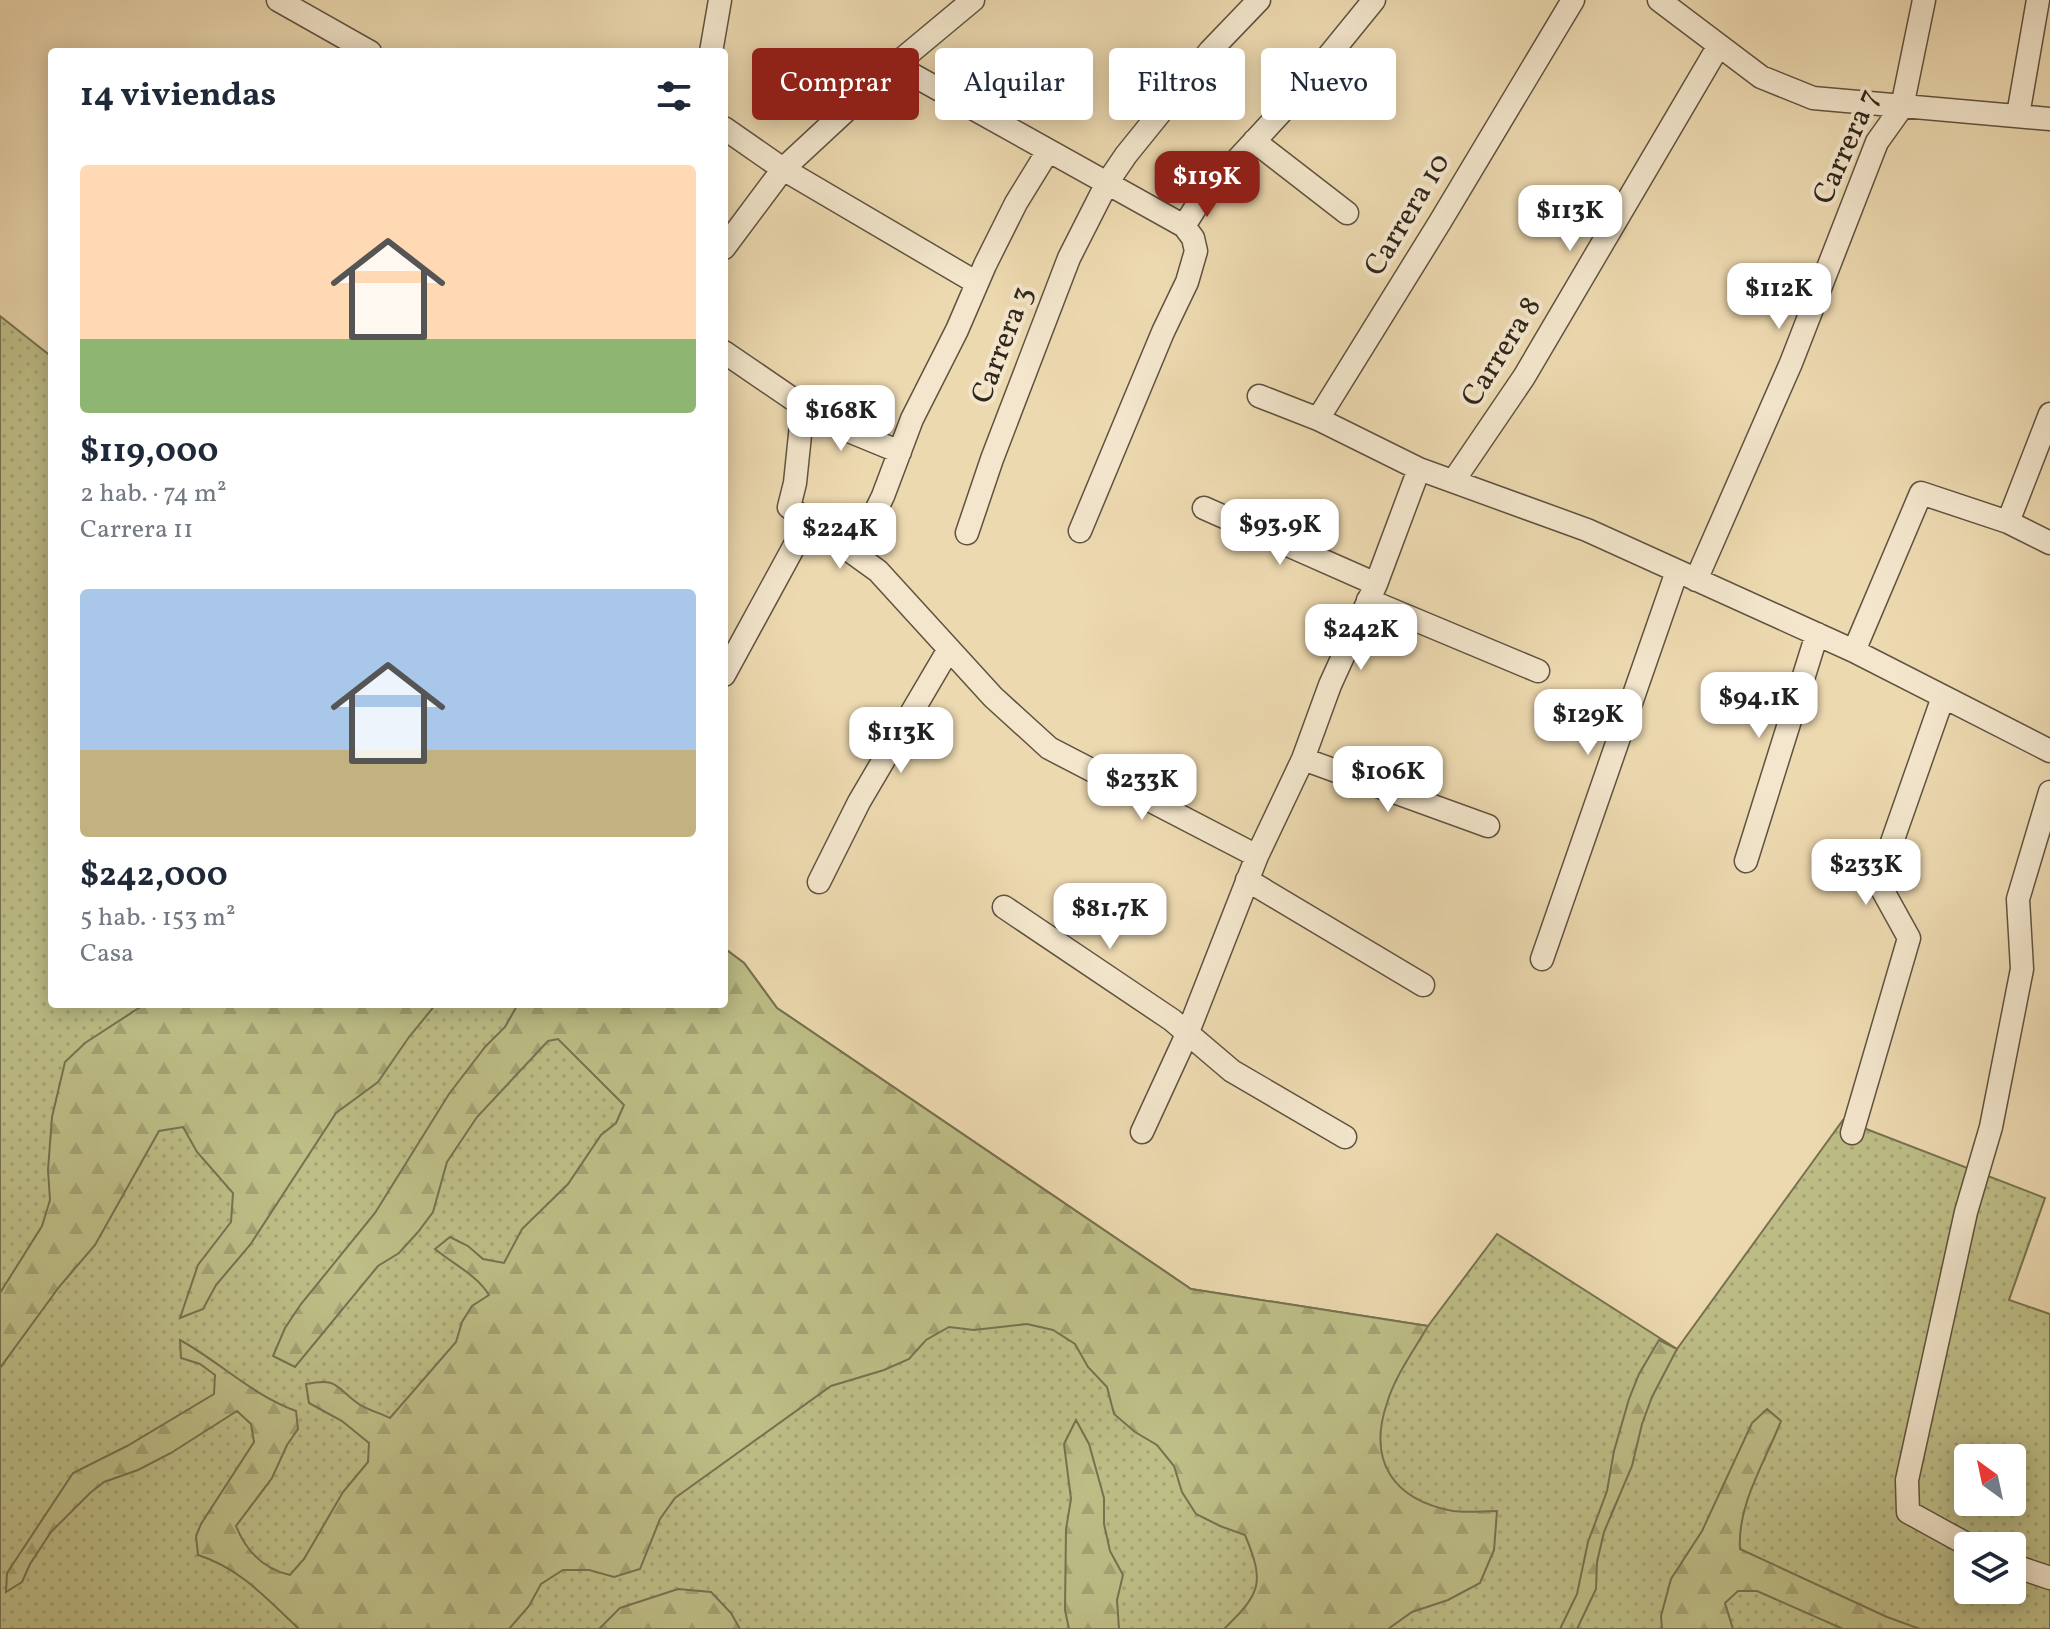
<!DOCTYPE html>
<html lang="es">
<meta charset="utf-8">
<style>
:root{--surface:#fff;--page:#f6f6f7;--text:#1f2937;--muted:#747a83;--accent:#8f2418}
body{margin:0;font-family:Vollkorn,serif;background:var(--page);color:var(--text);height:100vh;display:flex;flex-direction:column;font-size:30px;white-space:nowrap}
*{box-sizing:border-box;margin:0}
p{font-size:26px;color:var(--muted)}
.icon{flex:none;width:44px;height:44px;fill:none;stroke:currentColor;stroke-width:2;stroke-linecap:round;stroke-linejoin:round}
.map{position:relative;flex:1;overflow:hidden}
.details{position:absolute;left:48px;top:48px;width:680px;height:960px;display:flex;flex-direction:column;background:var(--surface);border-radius:8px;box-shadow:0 4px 20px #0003}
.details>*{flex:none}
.top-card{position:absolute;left:752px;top:48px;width:760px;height:72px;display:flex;gap:16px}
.needle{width:52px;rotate:327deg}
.controls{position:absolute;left:1954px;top:1444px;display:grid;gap:16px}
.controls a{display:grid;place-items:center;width:72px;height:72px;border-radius:8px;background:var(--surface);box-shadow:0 4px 20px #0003;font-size:40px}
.price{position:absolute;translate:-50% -68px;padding:0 18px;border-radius:16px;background:#fff;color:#222;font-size:26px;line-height:52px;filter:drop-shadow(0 2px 4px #0008)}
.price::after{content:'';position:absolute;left:50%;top:48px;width:24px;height:18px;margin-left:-12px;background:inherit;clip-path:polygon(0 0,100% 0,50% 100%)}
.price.on{background:var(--accent);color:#fff}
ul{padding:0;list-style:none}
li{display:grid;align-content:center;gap:16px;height:424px;padding:0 32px}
li span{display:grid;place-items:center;height:248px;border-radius:8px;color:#555}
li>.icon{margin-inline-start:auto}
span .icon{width:144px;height:144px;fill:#fffc;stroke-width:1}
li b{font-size:34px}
h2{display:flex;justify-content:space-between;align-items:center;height:96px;padding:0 32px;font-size:34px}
.pill{padding:0 28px;border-radius:8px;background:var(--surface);box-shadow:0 4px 20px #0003;font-size:28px;line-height:72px}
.pill.on{background:var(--accent);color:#fff}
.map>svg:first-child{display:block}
.grass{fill:url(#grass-dots);stroke:#777251;stroke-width:2;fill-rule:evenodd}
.forest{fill:url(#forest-firs);stroke:#777251;stroke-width:2}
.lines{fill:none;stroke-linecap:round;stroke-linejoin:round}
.minor-casing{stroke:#5f5340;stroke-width:25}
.minor{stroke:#f3e6cc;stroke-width:22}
.labels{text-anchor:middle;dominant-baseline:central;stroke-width:8;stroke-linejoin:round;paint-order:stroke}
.street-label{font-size:30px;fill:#30261b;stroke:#f3e6cc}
</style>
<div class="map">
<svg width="2050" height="1629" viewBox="0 0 2050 1629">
<defs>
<pattern id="grass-dots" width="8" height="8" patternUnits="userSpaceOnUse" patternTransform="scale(2)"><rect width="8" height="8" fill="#bebe87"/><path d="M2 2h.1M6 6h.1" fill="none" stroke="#a4a374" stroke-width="1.8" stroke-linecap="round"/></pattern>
<pattern id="forest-firs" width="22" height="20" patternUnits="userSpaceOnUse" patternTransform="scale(2)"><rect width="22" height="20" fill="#bebe87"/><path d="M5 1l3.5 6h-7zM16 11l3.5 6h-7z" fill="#a4a374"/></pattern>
</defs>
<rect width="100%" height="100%" fill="#edd9b0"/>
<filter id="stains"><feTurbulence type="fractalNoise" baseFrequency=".0025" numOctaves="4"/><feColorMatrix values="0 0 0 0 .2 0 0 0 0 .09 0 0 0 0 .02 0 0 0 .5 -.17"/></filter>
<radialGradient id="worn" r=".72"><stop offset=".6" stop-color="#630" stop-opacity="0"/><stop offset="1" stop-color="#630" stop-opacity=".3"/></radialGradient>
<path class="grass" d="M0 316 52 357V1004H724V948L744 963 777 1008 1191 1289 1428 1326 1497 1234 1677 1349 1843 1120 2045 1198 2009 1300 2050 1314V1629H0ZM1968 1458H2012V1502H1968ZM1968 1546H2012V1590H1968Z"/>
<path class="forest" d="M724 948 744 963 777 1008 1191 1289 1428 1326C1414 1350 1395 1376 1387 1403 1367 1462 1394 1500 1453 1511 1467 1513 1483 1511 1497 1511L1494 1550 1480 1583 1448 1600 1412 1612 1388 1629H1224C1261 1593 1265 1583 1245 1535L1220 1526 1196 1514 1182 1492 1174 1466 1157 1445 1135 1432 1114 1414 1107 1387 1088 1367 1075 1344 1053 1330 1027 1324 974 1330 949 1327 926 1340 909 1359 884 1370 831 1386 675 1498 660 1519 640 1569 614 1577 589 1570H563L541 1584 529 1606 509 1629H299C268 1600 240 1568 198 1555L196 1536 201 1524 254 1442 251 1424 237 1411 171 1453 138 1470 104 1482 90 1493 51 1532 30 1564 22 1582 6 1592 7 1573 73 1473 127 1446 214 1394 215 1375 200 1364 181 1358 180 1340C220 1362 252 1395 296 1411L298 1429 287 1445 272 1478 236 1526C246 1551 264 1569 290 1575L304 1559 343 1492 368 1462 369 1443 342 1421 309 1403 306 1384C337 1378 334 1385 356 1402 364 1409 380 1413 390 1418L456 1342 462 1322 472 1306 489 1295C477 1275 453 1264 435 1249L450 1237 468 1246 483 1259 504 1263 522 1229 568 1184 601 1135 616 1123 624 1105 558 1039 548 1041 477 1117 447 1162 433 1212 418 1232 399 1253 378 1266 295 1367 273 1356 285 1328 301 1304 375 1213 449 1094 485 1047 505 1027 518 1004H724Z
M145 1004H436L409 1037 378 1082 336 1113 250 1245 216 1285 203 1309 180 1318 198 1265 231 1222 233 1193 197 1152 183 1127 159 1131 95 1245 59 1287 0 1368V1293L42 1226 50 1200 48 1170 52 1117 65 1062 85 1043Z
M1659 1340 1677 1349 1652 1397 1642 1424 1632 1466 1604 1532 1597 1562 1596 1589 1577 1629H1560L1577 1594 1588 1542 1607 1491 1614 1451 1629 1399 1639 1374Z
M1767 1409 1781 1421C1765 1462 1737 1505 1740 1549L1887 1617 1920 1629H1843L1757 1591H1738L1725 1603 1733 1629H1662L1661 1616 1671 1579 1702 1531 1752 1423Z
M1076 1420 1089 1444 1104 1498V1524L1110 1551 1123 1575 1117 1600 1119 1629H1069L1065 1610 1066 1529 1071 1499 1064 1444Z
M678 1589 711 1592 731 1613 740 1629H599L620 1608Z"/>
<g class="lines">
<defs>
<path id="minor" d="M278 0 370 52
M1659 0 1761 77 1813 98 2050 119
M711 52 720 0
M895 65 1184 226 1193 238 1196 251 1187 282 1163 332 1080 531
M2018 115 2038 0
M724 128 783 169 977 283
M1254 141 1347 213
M1184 226 1201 199 1296 96 1374 0
M724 248 783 169 895 65 973 0
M724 352 803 406 795 483 789 507 878 571 993 697 1049 748 1257 856
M1259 396 1318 419 1419 469 1587 530 1854 651 2050 751
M803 406 844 429 900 452
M1318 419 1440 222 1573 0
M1454 480 1524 377 1718 47
M1204 508 1376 584
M2008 522 2050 414
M967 533 992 459 1069 258 1107 183 1126 155 1210 51 1259 0
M855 554 883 496 912 419 957 330 985 265 1016 203 1048 151
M1696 580 1791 363 1877 142 1902 107 1924 0
M1368 600 1538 671
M1854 651 1921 493 2008 522 2050 543
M724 675 809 519
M1303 759 1488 826
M1746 861 1817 634
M1247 880 1423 985
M819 882 859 802 949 649
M1004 907 1172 1020 1232 1071 1345 1137
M1542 959 1677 571
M1142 1132 1188 1032 1257 856 1303 759 1330 685 1376 584 1419 469
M1852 1133 1909 938 1878 882 1943 697
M1970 1546 1908 1512 1907 1480 1966 1212 1991 1127 2022 969 2018 899 2050 792
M2012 1565 2050 1578"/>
</defs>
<use href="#minor" class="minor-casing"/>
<use href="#minor" class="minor"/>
</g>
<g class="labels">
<g class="street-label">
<text transform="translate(1847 147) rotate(-66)">Carrera 7</text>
<text transform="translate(1408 215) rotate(-59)">Carrera 10</text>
<text transform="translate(1003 345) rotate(-69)">Carrera 3</text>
<text transform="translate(1502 352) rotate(-58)">Carrera 8</text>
</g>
</g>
<rect width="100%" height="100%" filter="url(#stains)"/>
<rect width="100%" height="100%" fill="url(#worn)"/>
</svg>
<div class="controls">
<a><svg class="needle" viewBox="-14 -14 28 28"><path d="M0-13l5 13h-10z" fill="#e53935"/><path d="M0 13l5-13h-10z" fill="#747a83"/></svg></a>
<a><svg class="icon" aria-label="layers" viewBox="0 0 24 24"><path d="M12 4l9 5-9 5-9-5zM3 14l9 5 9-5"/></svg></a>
</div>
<b class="price on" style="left:1207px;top:219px">$119K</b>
<b class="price" style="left:1570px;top:253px">$113K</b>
<b class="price" style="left:1779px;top:331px">$112K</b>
<b class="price" style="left:841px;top:453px">$168K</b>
<b class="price" style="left:1280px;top:567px">$93.9K</b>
<b class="price" style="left:840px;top:571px">$224K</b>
<b class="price" style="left:1361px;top:672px">$242K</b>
<b class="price" style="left:1759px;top:740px">$94.1K</b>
<b class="price" style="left:1588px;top:757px">$129K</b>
<b class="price" style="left:901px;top:775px">$113K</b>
<b class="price" style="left:1388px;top:814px">$106K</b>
<b class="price" style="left:1142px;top:822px">$233K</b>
<b class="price" style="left:1866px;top:907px">$233K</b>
<b class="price" style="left:1110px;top:951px">$81.7K</b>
<div class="top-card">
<a class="pill on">Comprar</a>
<a class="pill">Alquilar</a>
<a class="pill">Filtros</a>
<a class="pill">Nuevo</a>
</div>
<section class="details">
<h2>14 viviendas<svg class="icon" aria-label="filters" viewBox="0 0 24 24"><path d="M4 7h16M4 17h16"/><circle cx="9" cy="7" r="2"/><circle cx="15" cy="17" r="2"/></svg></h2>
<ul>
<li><span style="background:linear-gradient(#ffd9b3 70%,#8fb573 0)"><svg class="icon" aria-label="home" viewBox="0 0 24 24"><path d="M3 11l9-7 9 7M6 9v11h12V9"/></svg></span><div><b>$119,000</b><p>2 hab. · 74 m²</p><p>Carrera 11</p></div></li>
<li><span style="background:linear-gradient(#a9c7e8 65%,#c2b280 0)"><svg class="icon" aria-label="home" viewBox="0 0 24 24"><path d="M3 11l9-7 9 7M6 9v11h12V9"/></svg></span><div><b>$242,000</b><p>5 hab. · 153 m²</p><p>Casa</p></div></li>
</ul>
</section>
</div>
